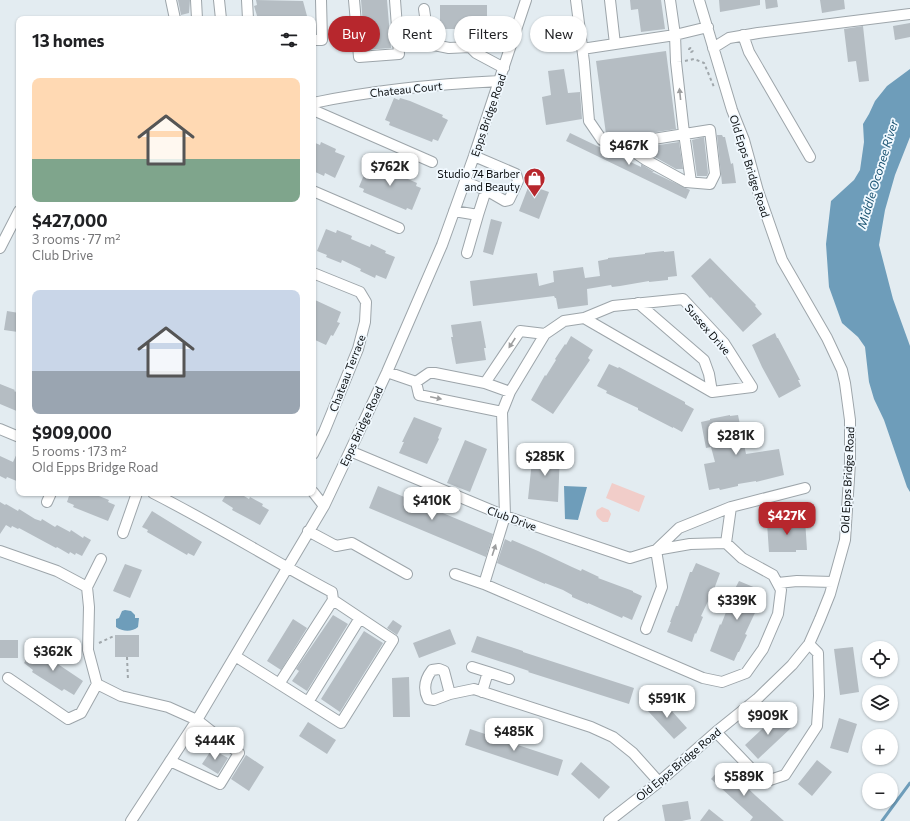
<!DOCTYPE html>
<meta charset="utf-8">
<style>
:root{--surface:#fff;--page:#f2f2f2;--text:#202124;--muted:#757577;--accent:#b7272d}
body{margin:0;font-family:Commissioner,sans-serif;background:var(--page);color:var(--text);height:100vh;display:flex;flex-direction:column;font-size:15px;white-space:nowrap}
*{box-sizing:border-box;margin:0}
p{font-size:13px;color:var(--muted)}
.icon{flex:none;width:22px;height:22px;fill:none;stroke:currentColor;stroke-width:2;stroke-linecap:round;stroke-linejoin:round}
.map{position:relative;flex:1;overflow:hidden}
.side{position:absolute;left:16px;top:16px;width:300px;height:480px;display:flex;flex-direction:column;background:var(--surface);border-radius:8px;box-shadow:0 1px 3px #0004}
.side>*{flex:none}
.hud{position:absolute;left:328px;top:16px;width:380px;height:36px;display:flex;gap:8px}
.buttons{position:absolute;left:862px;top:641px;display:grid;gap:8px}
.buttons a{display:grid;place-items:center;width:36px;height:36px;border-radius:50%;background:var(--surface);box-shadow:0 1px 3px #0004;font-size:20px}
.price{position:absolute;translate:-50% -34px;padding:0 9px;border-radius:8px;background:#fff;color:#222;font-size:13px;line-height:26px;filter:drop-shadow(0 1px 2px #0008)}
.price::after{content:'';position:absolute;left:50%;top:24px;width:12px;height:9px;margin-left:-6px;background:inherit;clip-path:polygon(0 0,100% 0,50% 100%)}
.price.active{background:var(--accent);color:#fff}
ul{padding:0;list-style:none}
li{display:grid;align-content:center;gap:8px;height:212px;padding:0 16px}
li span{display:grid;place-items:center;height:124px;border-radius:8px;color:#555}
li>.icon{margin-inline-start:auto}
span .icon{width:72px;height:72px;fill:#fffc;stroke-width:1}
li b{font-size:17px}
h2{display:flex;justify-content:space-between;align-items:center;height:48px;padding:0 16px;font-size:17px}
.pill{padding:0 14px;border-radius:18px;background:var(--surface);box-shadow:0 1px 3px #0004;font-size:14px;line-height:36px}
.pill.active{background:var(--accent);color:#fff}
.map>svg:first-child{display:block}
.green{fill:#f1cdc9}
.water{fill:#6e9dba}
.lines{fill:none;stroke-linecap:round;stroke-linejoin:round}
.stream{stroke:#6e9dba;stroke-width:3}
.building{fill:#b5bdc3}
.minor-casing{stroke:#9da5aa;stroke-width:12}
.path{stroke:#a0a7ab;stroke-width:2;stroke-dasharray:3 3;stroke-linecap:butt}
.minor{stroke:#fff;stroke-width:10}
.oneway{fill:#9d9e9f}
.labels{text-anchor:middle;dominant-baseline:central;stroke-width:3.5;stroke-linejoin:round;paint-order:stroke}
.street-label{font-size:11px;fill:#0a0d0f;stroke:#f1f9ff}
.poi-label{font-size:11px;fill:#0a0d0f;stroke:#f1f9ff;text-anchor:end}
.water-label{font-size:12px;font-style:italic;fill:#1a5372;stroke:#f1f9ff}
</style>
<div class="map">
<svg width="910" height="821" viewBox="0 0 910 821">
<rect width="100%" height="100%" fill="#e3ecf1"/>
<path class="green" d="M612 483 645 496 639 512 606 498Z
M602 507 609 510 611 514 608 522H603C599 519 594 516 597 510Z"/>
<path class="water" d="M910 69V137L895 175 885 210 879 245 893 299 910 346V492L907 487 884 420 874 399 869 382 865 347 858 337 842 323 829 287 826 244 831 201 854 180 860 170 864 142 863 124 869 114 875 101 887 86Z
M564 486 587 487 578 520 565 519Z
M125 610 131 611 135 615V618H139L138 627C132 632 123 632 116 627V619L119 618 122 611Z"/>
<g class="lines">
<path class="stream" d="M882 821 910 783"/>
</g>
<path class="building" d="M178 0H190L189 13 181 15Z
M256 0 303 1 307 16 303 17 304 19H258L254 6 257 5Z
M361 0H387L391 48 365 50Z
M630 0H661L665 29 641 32 638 9 631 10Z
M719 0H760V5L720 12Z
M765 0H777L778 7 766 9Z
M820 0H844L845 9 822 13Z
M440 5H487V31H463V29H440Z
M910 23V37L895 40 893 26Z
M863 26 869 81 859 82 856 61 848 62 844 29Z
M666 51 676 129 637 135 636 134 617 136 606 134 596 61Z
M564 69 568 93 580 92 582 119 546 125 542 97 551 95 548 71Z
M394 98 399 100 400 98 410 101 443 115 442 117 448 120 438 141 433 139 432 142 389 125 390 122 385 120Z
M570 133 641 167V164L654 172H652L690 190 686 199 566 141Z
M717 135H722L723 137H725L731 164 733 163 736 183 722 184Z
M704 137 708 173 707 176H697L692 140Z
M313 142 320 145 321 142 336 149 335 152 345 156 335 178 325 173 324 176 313 171Z
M679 142 683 169H676L639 148Z
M368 165 374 167 375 165 417 183 416 186 421 188 412 210 407 208 406 210 363 192 364 189 359 187Z
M529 185 549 192 539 219 519 211Z
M491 219 502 222 493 255 483 252Z
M326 229 336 233 337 230 352 236 351 239 370 247 371 244 386 251 385 253 395 257 386 279 376 275 375 278 360 271 361 269 342 260 341 263 326 257 327 255 317 251Z
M664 251V252L674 251 677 276 668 277V280L649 282V281L620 286 612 287 611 285 587 289 588 305 558 309 556 298H555L554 296 473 306 470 281 537 273 539 286 554 282 553 271 583 267 585 278 600 276 598 261 608 259V258L645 254V253Z
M710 258 756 305 755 306 762 314 743 332 711 297 710 298 691 276Z
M315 300 341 312 337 322 340 323 333 336 331 335 326 345 313 339V305Z
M7 311 19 313 18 332 4 330Z
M481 321 486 348H484L486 360 456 364 451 337H453L451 325Z
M775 333 777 338H778L787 355 800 380H798L801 386 779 398 762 367 752 345Z
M571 336 593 350 588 358 590 360 553 414 531 400 545 375 546 376 556 360 555 359 565 344 566 345Z
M609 364 618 368 619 367 685 402V404L694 409 682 432 673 427V428L638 410V408L606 393 607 391 597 386Z
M0 384 15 390 14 391 19 393V412L0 404Z
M730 415V416L738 415 746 454 779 449 784 475 756 482V481L738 484V486L720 490 719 488 709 490 704 464 715 462 711 447 706 448 701 422 710 420V419Z
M414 417 442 428 438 438 439 439 427 464 399 453 404 442H402Z
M465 440 487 449 470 492 447 483Z
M19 449V482L7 477 6 479 0 476V456L13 462Z
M533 451 560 453 558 502 528 499Z
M378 486 493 534 486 557 369 508Z
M70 493H88L94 495V494L109 500 108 502 115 505 108 521 73 507 74 505 67 502Z
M227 493H239L249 499 250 497 263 504 262 506 269 510 260 525 232 510 233 508 222 501Z
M0 502 5 505 6 504 18 511 19 509 35 519 41 521 42 519 55 527 57 525 70 532 71 530 83 538 84 536 91 540 82 556 76 553 75 555 70 552 69 554 57 547 56 548 19 528 18 529 12 526 11 528 6 525 0 534Z
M152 511 202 542 194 556 188 553 187 555 161 540 147 532 148 530 142 527Z
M794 518V520L805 519 807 550H796V552H769L767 523 778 522V520Z
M505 539 511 542 512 540 538 551 572 567 581 571 582 569 599 577 598 578 633 591V592L642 596 632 620 623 616 622 618 588 603V604L572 597V595L563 590 545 583V584L497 563Z
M696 563 720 573 710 600 709 599 701 616 703 617 696 634 695 633 692 642 667 632 671 622H670L676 606H678L690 572H692Z
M125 564 142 570 130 598 113 591Z
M739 581 763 591 759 600H761L745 634 747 635 739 652H738L734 661 710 651 720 624 721 625 728 607 726 606Z
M333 615 348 624 307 691 292 681 299 671 296 669Z
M293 619 307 628 281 670 267 661Z
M393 620 402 626 397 635 387 628Z
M450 629 456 644 419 658 413 643Z
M364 631 383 643 340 712 321 699Z
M115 635H139V657H115Z
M477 636 523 651V652L634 688 629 704 528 672 529 671 471 652Z
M0 640H18V658H0Z
M853 647 859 692 840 695 834 649Z
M34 648 83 681 74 695 64 689 62 691 32 672 33 670 24 663Z
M409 677 410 717H393L392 678Z
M661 699 687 728 674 739 648 711Z
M778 714 791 728 758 759 745 745Z
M839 718 857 724 848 753 830 748Z
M308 722 336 740 327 754 299 736Z
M470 729 563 760 558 776 465 745Z
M212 749 228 758 218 774 202 764Z
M246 755 264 767 249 791 231 779Z
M817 760 832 772 812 796 798 784Z
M581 762 610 787 599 799 571 774Z
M723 765 756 796 784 821H750L753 817 711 779Z
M688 801 691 819 682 821H665L662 805Z
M709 809 724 821H700Z"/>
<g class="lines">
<defs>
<path id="minor" d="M171 0 175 19
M196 0 197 19
M219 0 221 19
M247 0 248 19
M354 0 359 57 399 54 395 0
M576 0 584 62 589 121 602 140 622 144 646 160 686 182 710 184 715 174 710 130 622 144
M610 0 615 44 675 35 708 27
M670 0 675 35 676 62 684 133 691 182
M424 9 429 44 449 48 470 47 476 53 504 68
M743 35 749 52 810 157
M313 40H322L321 0
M713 48 729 38 758 33 910 14
M582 49 615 44
M313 103C374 90 437 84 500 81
M313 110 432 162
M465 182 486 190 505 201 509 200 518 181 516 174 474 156
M313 191 399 228
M454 211 478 215 486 190
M0 248 19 211
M467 253 478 215
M313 273 360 292 366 302 365 322 358 349 324 432 313 454
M638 303 704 360 709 374 712 392
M387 372 416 382
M485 383 520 331 545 334
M502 412 419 395 416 382 429 373H435L485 383 510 392
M0 429 19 437
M350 451 505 516 630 558 656 550 690 544 726 543 731 507
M313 492 324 506
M153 493C214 524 272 560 332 592L333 600 393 640 341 723 235 656
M47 502 51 493
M308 531 336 546 352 543 407 574
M123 533 137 493
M0 551 57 571 87 587 89 607 88 650 97 684 121 696 168 707 197 720 239 753 220 784 170 761
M455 574 484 584 703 678 722 682 746 673 763 649 778 614 781 590 773 575 742 558 726 543
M778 583 797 581 833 582
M484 584 505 516 502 412 510 392 545 334 564 321 584 318 712 392 752 387 724 343 683 299 613 306 584 318
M87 587 101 559
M646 629 662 587 656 550 679 528 731 507 805 488
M472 667 488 672 482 692
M488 672 509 679
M8 678 68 719 81 713 97 684
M279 684 333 600
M450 694 444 671 439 669 432 670C425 679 423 689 428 699L434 700 450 694 474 689 591 727 613 737 633 753 659 782
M308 702 360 618
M716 732 764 782 785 775 817 726 819 696 818 653 809 644
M131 821 197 720 324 506 350 451 387 372 442 245 474 156 526 0
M609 821 659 782 716 732 757 699 792 665 809 644 820 619 830 594 845 540 850 463V420L845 383 842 370 827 338 782 260 758 191 744 140 732 110 699 0"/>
</defs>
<use href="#minor" class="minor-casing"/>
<path class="path" d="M689 50a2 2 0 1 1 4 0a2 2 0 1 1-4 0Z
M685 61 694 59 704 63 714 87
M99 643 114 636
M127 657 128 680"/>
<use href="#minor" class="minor"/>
</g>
<defs><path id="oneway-solid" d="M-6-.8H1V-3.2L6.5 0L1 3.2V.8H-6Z"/></defs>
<g class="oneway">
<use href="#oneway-solid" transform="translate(680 94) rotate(-96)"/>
<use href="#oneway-solid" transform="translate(512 343) rotate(123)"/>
<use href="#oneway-solid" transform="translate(436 398) rotate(12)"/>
<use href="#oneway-solid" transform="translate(494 550) rotate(-72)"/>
</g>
<defs>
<symbol id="shop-pin" viewBox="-11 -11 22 30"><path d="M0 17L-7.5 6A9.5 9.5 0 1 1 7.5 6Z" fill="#b7272d" stroke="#f1f9ff"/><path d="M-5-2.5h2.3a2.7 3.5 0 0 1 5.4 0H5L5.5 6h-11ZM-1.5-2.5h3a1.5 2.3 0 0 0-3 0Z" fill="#fff"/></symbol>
</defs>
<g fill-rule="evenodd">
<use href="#shop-pin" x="522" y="166" width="25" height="34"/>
</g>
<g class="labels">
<g class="street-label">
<text transform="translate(406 89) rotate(-6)">Chateau Court</text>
<text transform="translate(488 115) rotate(-71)">Epps Bridge Road</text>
<text transform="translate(750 166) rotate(72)">Old Epps Bridge Road</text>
<text transform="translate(708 329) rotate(49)">Sussex Drive</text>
<text transform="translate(347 373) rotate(-69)">Chateau Terrace</text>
<text transform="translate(361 426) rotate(-65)">Epps Bridge Road</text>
<text transform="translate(847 480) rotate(-87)">Old Epps Bridge Road</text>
<text transform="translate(512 518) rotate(20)">Club Drive</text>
<text transform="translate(678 764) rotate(-40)">Old Epps Bridge Road</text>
</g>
<g class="poi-label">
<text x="520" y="173">Studio 74 Barber<tspan x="520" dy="13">and Beauty</tspan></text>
</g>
<g class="water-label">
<text transform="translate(877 174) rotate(-73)">Middle Oconee River</text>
</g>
</g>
</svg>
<div class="buttons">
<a><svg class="icon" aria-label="locate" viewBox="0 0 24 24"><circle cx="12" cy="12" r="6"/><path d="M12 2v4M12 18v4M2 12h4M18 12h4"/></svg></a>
<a><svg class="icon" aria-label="layers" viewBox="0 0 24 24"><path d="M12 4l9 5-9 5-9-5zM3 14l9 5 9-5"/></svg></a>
<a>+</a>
<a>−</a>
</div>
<b class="price" style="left:629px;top:166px">$467K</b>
<b class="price" style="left:390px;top:187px">$762K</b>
<b class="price" style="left:736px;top:456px">$281K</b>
<b class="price" style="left:545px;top:477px">$285K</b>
<b class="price" style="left:432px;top:521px">$410K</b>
<b class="price active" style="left:787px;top:536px">$427K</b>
<b class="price" style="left:737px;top:621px">$339K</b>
<b class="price" style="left:53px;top:672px">$362K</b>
<b class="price" style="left:667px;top:719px">$591K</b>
<b class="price" style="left:768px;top:736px">$909K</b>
<b class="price" style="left:514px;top:752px">$485K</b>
<b class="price" style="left:215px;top:761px">$444K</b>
<b class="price" style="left:744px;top:797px">$589K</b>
<div class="hud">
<a class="pill active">Buy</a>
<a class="pill">Rent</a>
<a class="pill">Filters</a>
<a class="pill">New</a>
</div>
<section class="side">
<h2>13 homes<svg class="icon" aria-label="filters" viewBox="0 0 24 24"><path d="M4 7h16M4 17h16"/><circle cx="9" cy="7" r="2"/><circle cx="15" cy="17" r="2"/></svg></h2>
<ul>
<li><span style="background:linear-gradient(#ffd9b3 65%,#7fa58c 0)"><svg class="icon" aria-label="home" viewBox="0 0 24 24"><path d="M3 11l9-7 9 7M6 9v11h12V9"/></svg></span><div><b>$427,000</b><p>3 rooms · 77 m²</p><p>Club Drive</p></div></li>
<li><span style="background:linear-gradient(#c9d6e8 65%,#9aa5b1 0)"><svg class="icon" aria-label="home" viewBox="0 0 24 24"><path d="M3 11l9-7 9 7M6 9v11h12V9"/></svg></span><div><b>$909,000</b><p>5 rooms · 173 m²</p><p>Old Epps Bridge Road</p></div></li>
</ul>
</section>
</div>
